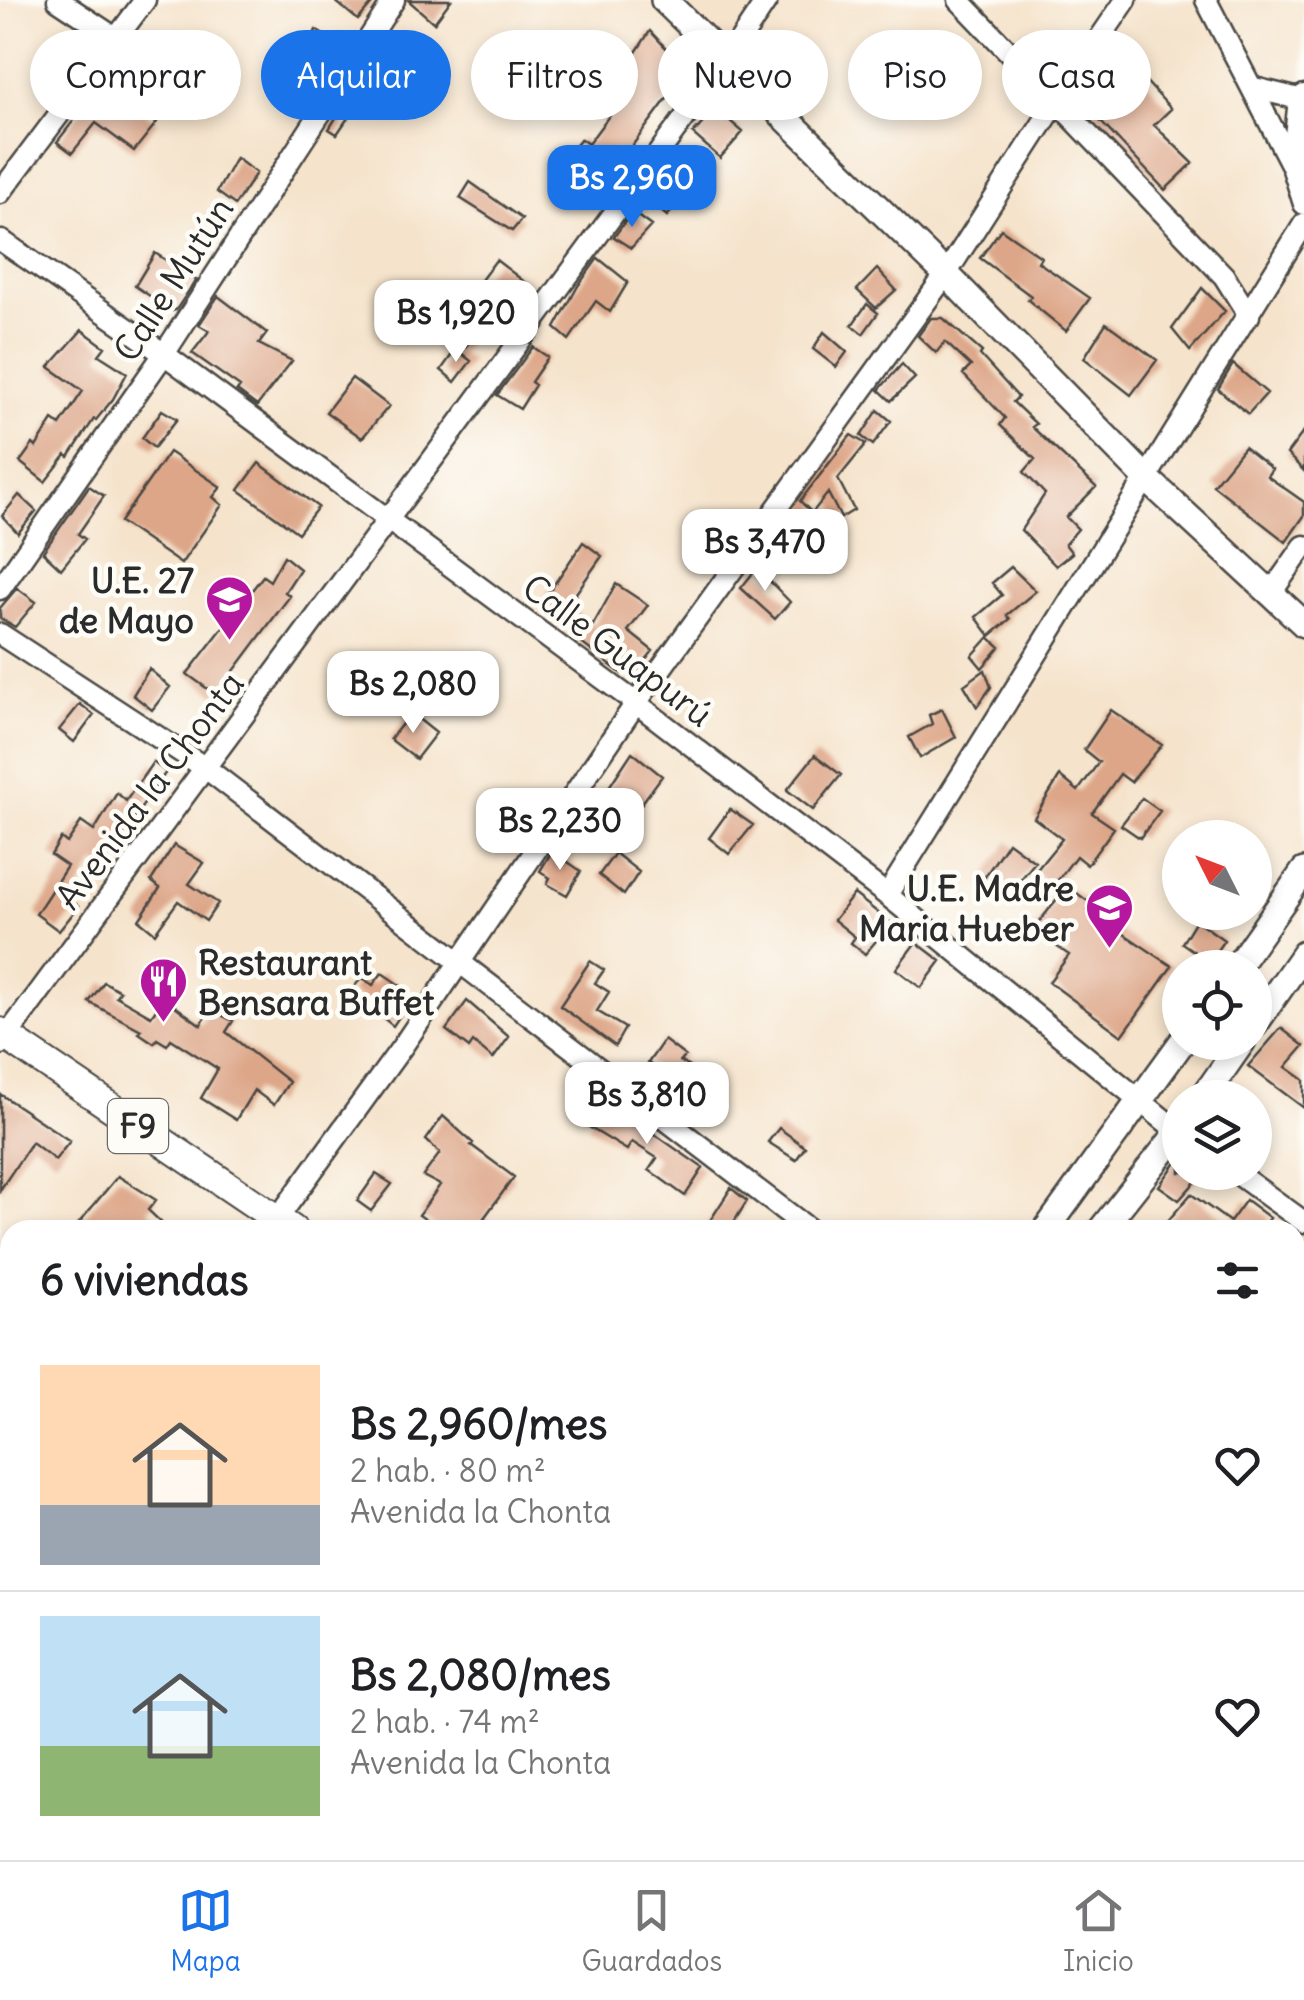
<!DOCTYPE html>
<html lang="es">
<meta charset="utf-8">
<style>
:root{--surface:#fff;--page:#f2f2f2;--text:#202124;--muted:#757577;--line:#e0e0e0;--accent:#1a73e8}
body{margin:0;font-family:Delius,sans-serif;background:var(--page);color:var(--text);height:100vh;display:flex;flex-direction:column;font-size:38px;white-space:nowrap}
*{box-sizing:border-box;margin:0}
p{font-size:32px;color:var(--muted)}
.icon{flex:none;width:55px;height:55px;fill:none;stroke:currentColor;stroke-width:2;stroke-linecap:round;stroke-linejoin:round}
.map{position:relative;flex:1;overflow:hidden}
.details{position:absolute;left:0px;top:1220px;width:1305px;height:640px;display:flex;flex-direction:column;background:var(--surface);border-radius:30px 30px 0 0;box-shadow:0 5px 15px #0003}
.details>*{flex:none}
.hud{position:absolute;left:30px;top:30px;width:1245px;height:90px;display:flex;gap:20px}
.needle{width:65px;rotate:312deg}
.buttons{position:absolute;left:1162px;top:820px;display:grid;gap:20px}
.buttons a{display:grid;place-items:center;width:110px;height:110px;border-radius:50%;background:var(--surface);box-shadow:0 5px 15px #0003;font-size:50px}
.price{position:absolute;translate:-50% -85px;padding:0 22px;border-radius:20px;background:#fff;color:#222;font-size:32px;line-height:65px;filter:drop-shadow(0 2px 5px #0008)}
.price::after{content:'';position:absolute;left:50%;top:60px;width:30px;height:22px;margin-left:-15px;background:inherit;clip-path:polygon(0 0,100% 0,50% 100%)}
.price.on{background:var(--accent);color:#fff}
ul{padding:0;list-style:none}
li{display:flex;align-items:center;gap:30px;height:250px;padding:0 40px}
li+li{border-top:2px solid var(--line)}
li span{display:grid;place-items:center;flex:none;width:280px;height:200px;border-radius:0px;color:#555}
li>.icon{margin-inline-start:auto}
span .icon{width:120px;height:120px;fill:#fffc;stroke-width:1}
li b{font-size:42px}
h2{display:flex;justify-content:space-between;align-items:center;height:120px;padding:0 40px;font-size:42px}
.chip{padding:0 35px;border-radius:45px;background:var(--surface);box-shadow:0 5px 15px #0003;font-size:35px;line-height:90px}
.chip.on{background:var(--accent);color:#fff}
.tab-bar{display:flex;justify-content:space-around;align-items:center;height:140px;border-top:2px solid var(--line);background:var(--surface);font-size:28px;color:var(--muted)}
.tab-bar a{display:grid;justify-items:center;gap:5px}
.tab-bar .on{color:var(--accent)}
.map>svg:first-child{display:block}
.building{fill:#dda688}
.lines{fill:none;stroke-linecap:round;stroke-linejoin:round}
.minor-casing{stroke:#494743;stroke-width:25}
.major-casing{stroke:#494743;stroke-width:30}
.highway-casing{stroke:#494743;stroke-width:32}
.minor{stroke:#fff;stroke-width:20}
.major{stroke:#fff;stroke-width:25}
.highway{stroke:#fff;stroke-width:28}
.labels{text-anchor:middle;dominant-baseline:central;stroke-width:9;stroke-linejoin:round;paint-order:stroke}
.shield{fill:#fdfcf7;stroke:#6a6a68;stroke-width:2.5}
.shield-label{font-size:32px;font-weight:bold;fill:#2b2b2b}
.street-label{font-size:35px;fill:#2b2b2b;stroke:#fdfcf7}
.poi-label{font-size:35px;font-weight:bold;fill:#2b2b2b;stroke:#fdfcf7;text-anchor:end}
</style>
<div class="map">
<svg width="1304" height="1860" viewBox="0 0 1304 1860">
<rect width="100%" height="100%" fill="#fdfcf7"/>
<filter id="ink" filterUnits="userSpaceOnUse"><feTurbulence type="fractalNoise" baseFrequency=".01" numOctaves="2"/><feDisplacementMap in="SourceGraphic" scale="20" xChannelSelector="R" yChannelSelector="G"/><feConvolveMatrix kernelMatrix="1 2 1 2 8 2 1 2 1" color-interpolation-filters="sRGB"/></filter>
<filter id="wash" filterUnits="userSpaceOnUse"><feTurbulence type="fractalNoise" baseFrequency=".0048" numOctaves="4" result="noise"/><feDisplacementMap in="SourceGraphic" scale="40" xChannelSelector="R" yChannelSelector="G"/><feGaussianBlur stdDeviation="2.25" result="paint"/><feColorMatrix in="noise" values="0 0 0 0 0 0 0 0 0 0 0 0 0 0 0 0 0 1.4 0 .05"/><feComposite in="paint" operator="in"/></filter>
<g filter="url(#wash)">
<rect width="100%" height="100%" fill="#f5e3cb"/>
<g id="blocks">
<path class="building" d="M334 0H375L358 20Z
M408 0H451L434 23Z
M316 30 342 47 328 76 302 58Z
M650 31 681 64 680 81 623 158 615 150 582 197 551 177 581 139 588 144 629 89 617 81Z
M1133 67 1171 109 1154 125 1193 163 1165 190 1089 109Z
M113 70 128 81 118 91 157 122 134 151 96 123 72 153 57 142Z
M284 76 306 93 291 112 271 97Z
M359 80 371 84 337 134 329 129Z
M722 114 743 132 720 158 693 134 707 118Z
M236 158 256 173 235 205 217 192Z
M670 160 698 182 667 216 655 206 674 187 659 176Z
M470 182 522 219 512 231 460 198Z
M632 212 651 226 631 248 614 237Z
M1001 229 1041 257 1038 262 1090 298 1066 331 1028 300 1031 296 980 258Z
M155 253 196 280 176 310 172 311 135 286Z
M598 258 628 282 610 312 596 301 569 340 555 328 578 286Z
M496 260 526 283 516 295 510 290 462 351 441 334Z
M877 269 896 290 876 308 857 290Z
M1202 288 1225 311 1190 351 1172 329Z
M218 296 267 333 259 344 292 361 257 406 237 391 240 387 192 353 209 331 199 325Z
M867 304 878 313 863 334 852 325Z
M931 318H943L982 352 980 355 1018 397 1013 402 1036 424 1032 427 1096 487 1066 517 1078 529 1065 544 1072 553 1056 566 1021 530 1045 494 1024 472 1035 459 1000 425 1005 418 963 374 971 366 945 342 936 353 918 336Z
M1106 323 1157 360 1131 395 1084 358Z
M82 330 105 347 99 355 127 373 113 399 96 420 94 419 69 457 66 455 45 482 20 462 33 444 36 447 53 420 60 425 83 391 49 367Z
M824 332 847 352 836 367 813 349Z
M533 347 548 357 531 382 535 385 520 409 497 395Z
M456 349 471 361 455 382 441 370Z
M902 364 915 378 891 401 879 390Z
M1233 364 1267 393 1248 414 1218 389Z
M352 378 389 406 362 438 326 412Z
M162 410 177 419 154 448 142 438Z
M878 410 891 421 873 445 861 436Z
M1304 431V471L1287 454Z
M851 435 866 444 838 479 854 510 841 518 828 493 812 513 800 501Z
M1244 447 1272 469 1267 476 1304 502V516L1286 542 1213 485Z
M169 452 221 487 213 497 222 505 181 564 120 522Z
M259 463 318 507 298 533 239 490Z
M89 486 104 496 78 534 85 539 61 569 43 552Z
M19 495 36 511 18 533 2 516Z
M807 531 815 559 800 567 791 539Z
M583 542 602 556 567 606 593 625 616 584 648 605 628 631 653 651 636 672 622 674 572 636 577 629 540 605Z
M284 556 300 569 285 592 290 596 216 695 187 674 263 576 270 581Z
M1011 567 1036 591 1007 615 1010 619 990 636 976 617 1002 595 992 583Z
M757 568 790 602 775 619 741 588Z
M17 588 36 602 15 627 0 618V608Z
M989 637 1000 647 982 668 972 656Z
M149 669 170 687 152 710 133 695Z
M985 670 991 687 977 707 964 685Z
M80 704 94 715 74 742 59 730Z
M942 709 956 737 920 758 909 737 932 724 929 715Z
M1111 710 1162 745 1131 782 1120 774 1092 813 1114 828 1087 865 1076 856 1052 888 1035 872 1062 839 1034 818 1060 776 1078 791 1099 762 1084 750Z
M411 713 436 733 416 759 390 739Z
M632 752 662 776 639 807 609 787Z
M815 755 841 775 813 810 787 790Z
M153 762 166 772 101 866 96 862 71 901 79 906 59 931 36 914 67 866 51 855 61 838 67 843 81 822 94 831 117 793 126 801Z
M1142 798 1160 811 1140 838 1121 825Z
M730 809 753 825 729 854 709 838Z
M1008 842 1035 862 1004 900 980 884Z
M174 845 204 863 189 884 218 903 206 921 178 901 155 933 139 920 160 888 151 881Z
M552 851 581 871 567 895 547 884 550 878 540 871Z
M615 853 639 872 624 895 599 875Z
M1067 886 1093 905 1088 910 1172 966 1122 1036 1049 982 1069 955 1033 930Z
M854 894 891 923 865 954 851 943 855 937 834 920Z
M1196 920 1224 940 1209 962 1182 943Z
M916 942 941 961 921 988 896 969Z
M590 961 604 970 595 983 609 992 597 1011 625 1028 615 1046 560 1006Z
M382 973 404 988 394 1000 405 1008 393 1026 350 991 362 978 373 985Z
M104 982 120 991 116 996 151 1016 164 998 201 1025 209 1009 233 1021 226 1032 289 1082 274 1105 254 1090 236 1120 201 1098 218 1069 171 1039 167 1045 157 1039 154 1043 139 1033 141 1030 89 1002Z
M467 1001 509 1037 493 1059 473 1042 469 1048 446 1030Z
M1281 1028 1304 1046 1286 1067 1304 1080V1108L1248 1066Z
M664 1040 685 1056 680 1061 719 1087 705 1104 683 1088V1085L648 1063Z
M0 1094 70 1141 55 1160 32 1142 0 1190Z
M606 1100 703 1168 685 1196 649 1170 657 1158 632 1142 627 1150 587 1126Z
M443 1116 473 1143 471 1145 514 1177 484 1218 500 1230H441L419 1215 440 1185 423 1176 440 1153 426 1140Z
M779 1128 805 1147 796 1160 768 1142Z
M1180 1157V1172H1204L1179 1200 1159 1186Z
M376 1174 392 1184 371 1211 357 1201Z
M118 1176 156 1200 148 1210 169 1230H73Z
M731 1188 747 1201 729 1230H704Z
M1191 1194 1230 1222 1246 1200 1270 1218 1261 1230H1160Z"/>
</g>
</g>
<g filter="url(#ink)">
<use href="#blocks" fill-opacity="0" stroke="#494743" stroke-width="2.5"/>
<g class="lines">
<defs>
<path id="minor" d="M58 0 117 39
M959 0 1224 276 1249 316
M1206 0 1292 166 1304 204
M1254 88 1299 99
M1292 164 1299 99 1304 95
M0 193 145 0
M2 241 164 354 636 703 887 895 1180 1133
M0 589 164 354 394 0
M1271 593 1304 546
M0 634 207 769 810 1230
M887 895 1304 224
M1 1044 725 63 767 0
M1235 1172 1304 1222
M270 1229 402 1047 636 703 946 274 1057 101 1126 0
M0 1549 10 1556
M1295 1584 1304 1590
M0 1630 10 1616
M1295 1666 1304 1655
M389 1850 402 1860
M790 1850 793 1860
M238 1860 245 1850"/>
<path id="major" d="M664 0 946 274 1146 478 1304 624
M1236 968 1304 871
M1255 1024 1304 954
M1203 1098 1242 1042
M1046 1230 1182 1042
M1101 1230 1180 1130
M606 1860 613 1850"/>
<path id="highway" d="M0 1032 293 1230
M1121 1850 1131 1860"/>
</defs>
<use href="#minor" class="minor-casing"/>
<use href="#major" class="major-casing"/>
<use href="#highway" class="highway-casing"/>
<use href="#minor" class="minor"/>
<use href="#major" class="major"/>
<use href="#highway" class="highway"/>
</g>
</g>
<defs>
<symbol id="school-pin" viewBox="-11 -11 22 30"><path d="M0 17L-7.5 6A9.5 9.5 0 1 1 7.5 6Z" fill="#b5179e" stroke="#fdfcf7"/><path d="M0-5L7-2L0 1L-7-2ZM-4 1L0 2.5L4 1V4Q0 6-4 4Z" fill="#fff"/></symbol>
<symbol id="restaurant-pin" viewBox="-11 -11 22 30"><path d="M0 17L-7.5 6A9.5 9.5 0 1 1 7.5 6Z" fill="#b5179e" stroke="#fdfcf7"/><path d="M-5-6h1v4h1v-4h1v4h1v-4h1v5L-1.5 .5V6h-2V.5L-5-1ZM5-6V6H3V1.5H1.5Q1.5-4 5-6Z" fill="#fff"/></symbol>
</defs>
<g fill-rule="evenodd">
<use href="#school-pin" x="202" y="572" width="55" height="75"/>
<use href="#school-pin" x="1082" y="880" width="55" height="75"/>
<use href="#restaurant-pin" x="136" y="954" width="55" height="75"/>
</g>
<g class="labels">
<rect class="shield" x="108" y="1099" width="60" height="54" rx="8"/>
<g class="shield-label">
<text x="138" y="1126">F9</text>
</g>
<g class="street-label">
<text transform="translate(173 279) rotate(-57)">Calle Mutún</text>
<text transform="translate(618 650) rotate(37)">Calle Guapurú</text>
<text transform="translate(149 790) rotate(-53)">Avenida la Chonta</text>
</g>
<g class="poi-label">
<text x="194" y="580">U.E. 27<tspan x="194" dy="40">de Mayo</tspan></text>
<text x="1074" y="888">U.E. Madre<tspan x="1074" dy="40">Maria Hueber</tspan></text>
<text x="198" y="962" text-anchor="start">Restaurant<tspan x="198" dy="40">Bensara Buffet</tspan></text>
</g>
</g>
</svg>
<div class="buttons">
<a><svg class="needle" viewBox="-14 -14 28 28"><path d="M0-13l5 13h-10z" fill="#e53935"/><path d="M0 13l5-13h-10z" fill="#757577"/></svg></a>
<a><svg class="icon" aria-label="locate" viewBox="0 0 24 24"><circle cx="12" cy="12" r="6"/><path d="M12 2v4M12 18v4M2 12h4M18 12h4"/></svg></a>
<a><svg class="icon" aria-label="layers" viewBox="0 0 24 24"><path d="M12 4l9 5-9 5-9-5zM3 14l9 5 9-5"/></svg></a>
</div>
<b class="price on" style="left:632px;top:230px">Bs 2,960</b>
<b class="price" style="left:456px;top:365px">Bs 1,920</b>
<b class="price" style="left:765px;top:594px">Bs 3,470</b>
<b class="price" style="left:413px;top:736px">Bs 2,080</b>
<b class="price" style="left:560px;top:873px">Bs 2,230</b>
<b class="price" style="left:647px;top:1147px">Bs 3,810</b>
<div class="hud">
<a class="chip">Comprar</a>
<a class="chip on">Alquilar</a>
<a class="chip">Filtros</a>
<a class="chip">Nuevo</a>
<a class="chip">Piso</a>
<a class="chip">Casa</a>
</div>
<section class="details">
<h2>6 viviendas<svg class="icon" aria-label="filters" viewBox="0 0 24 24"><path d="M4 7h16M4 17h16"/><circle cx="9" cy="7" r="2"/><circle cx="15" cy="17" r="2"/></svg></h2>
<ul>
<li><span style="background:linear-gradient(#ffd9b3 70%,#9aa5b1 0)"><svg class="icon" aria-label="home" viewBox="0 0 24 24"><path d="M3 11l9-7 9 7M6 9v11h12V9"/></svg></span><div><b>Bs 2,960/mes</b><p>2 hab. · 80 m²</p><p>Avenida la Chonta</p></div><svg class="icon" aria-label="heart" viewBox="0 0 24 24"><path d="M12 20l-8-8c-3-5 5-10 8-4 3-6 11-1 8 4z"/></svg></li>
<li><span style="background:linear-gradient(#bfe0f5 65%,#8fb573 0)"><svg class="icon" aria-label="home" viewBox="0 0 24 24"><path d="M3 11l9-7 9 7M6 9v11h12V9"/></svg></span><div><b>Bs 2,080/mes</b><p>2 hab. · 74 m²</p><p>Avenida la Chonta</p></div><svg class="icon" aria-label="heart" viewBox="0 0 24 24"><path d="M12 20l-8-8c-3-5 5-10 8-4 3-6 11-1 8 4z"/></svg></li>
</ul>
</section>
</div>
<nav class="tab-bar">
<a class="on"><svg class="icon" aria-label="map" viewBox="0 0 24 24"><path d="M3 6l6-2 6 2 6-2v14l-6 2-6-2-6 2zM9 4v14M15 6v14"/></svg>Mapa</a>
<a><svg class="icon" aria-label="saved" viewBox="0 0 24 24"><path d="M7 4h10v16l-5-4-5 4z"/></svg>Guardados</a>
<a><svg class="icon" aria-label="home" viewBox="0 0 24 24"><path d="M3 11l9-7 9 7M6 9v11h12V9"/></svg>Inicio</a>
</nav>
